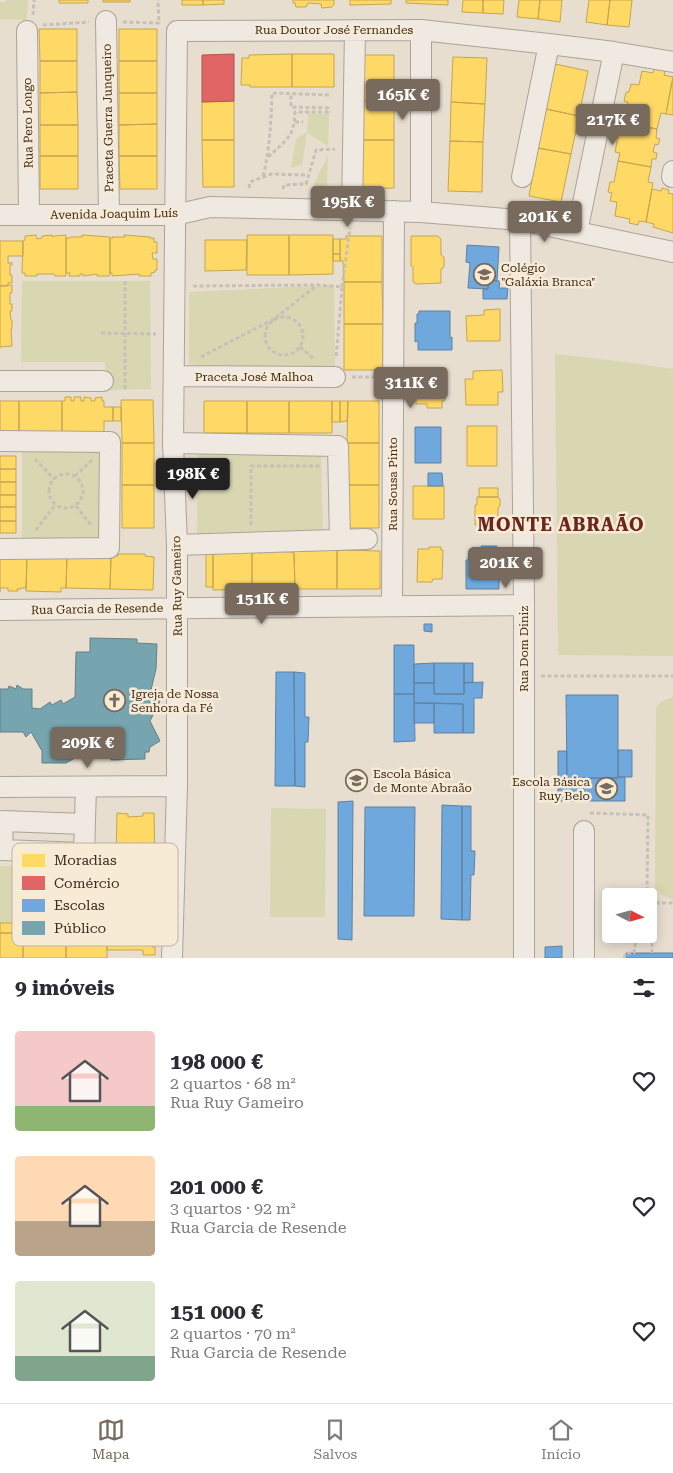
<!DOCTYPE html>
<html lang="pt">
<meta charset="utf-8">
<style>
:root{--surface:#fff;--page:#f2f2f3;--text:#2b2b33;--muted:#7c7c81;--line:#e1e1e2;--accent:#786a5d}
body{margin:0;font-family:"Roboto Serif",serif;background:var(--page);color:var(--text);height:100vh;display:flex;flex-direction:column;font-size:19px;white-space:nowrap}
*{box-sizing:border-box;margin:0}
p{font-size:16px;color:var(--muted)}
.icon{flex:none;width:28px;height:28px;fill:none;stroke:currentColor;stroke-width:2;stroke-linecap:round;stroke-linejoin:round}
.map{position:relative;height:958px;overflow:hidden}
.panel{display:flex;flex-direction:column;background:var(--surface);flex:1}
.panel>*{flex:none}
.needle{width:32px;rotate:96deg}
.fabs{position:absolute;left:602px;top:888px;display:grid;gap:10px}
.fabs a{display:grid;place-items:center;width:55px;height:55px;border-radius:5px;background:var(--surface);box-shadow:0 2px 12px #0003;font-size:25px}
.price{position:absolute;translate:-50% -42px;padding:0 11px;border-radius:5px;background:var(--accent);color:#fff;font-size:16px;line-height:32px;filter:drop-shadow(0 1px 2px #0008)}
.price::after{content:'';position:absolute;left:50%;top:30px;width:15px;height:11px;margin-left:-8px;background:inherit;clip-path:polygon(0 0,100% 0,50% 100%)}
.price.current{background:#222;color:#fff}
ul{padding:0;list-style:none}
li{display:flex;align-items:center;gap:15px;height:125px;padding:0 15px}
li span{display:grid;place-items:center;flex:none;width:140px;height:100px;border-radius:5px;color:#555}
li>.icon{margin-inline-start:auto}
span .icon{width:60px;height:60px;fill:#fffc;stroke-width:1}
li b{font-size:21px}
h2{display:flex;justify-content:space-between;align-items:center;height:60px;padding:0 15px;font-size:21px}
.tab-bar{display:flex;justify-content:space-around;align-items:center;height:70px;border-top:1px solid var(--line);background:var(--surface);font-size:14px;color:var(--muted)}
.tab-bar a{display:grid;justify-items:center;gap:2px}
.tab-bar .current{color:var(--accent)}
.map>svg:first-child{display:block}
.green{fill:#d9d6b2}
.homes{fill:#ffd966;stroke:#c5a551}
.shops{fill:#e06666;stroke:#af5451}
.schools{fill:#6fa8dc;stroke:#6082a3}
.public{fill:#76a5af;stroke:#658084}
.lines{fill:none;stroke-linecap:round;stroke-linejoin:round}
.minor-casing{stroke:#aca398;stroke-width:22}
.path{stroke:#c7c0b8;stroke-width:3;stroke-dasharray:4 2.5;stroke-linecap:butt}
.minor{stroke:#efe9e1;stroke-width:20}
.labels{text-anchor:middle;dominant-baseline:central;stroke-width:5;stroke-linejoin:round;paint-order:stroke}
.street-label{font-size:12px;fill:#3d2b1f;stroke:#f7ebd6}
.poi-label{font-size:12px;fill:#3d2b1f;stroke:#f7ebd6;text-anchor:start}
.district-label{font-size:18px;font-weight:bold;letter-spacing:1px;fill:#6c261c;stroke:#f7ebd6}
.key{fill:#f7ebd6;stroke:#bfb19f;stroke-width:1}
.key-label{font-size:14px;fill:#3d2b1f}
</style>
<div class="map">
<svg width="673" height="958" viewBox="0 0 673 958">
<rect width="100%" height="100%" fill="#e7ded0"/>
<path class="green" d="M6 0H28L27 20 0 19V2H6Z
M308 113 329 114 328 146 307 133 302 165 291 168 296 139 307 132Z
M328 155 327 188H312Z
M22 281H150L151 389 106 390 105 362H21Z
M334 285 335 377 189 364V292Z
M555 354 626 362 673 369V656L558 655Z
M103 446 104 541H22V447Z
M198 451 321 454 323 532 197 534Z
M673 697V900L664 896 655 889 656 708 662 701Z
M271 808 326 809 325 917H270Z
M105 865 104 923 0 925V866Z"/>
<path class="homes" d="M59 0H88V3H59Z
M103 0H130V2H103Z
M182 0H203V5H182Z
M203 0H224V4L203 5Z
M293 0H334V4L332 7 322 8 321 4 308 3 306 7H296L295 3H293Z
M350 0H391V4L350 5Z
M406 0H448V5L406 3Z
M463 0H483V13L462 12Z
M483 0H504L503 14 483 13Z
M519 0H540L538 19 517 17Z
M540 0H562L560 22 538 19Z
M589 0H610L607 25 586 22Z
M610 0H632L629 27 607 25Z
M39 29H77V61H40Z
M119 29H157V61H119Z
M292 54H334V87H292Z
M292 54V87H250V85H241L242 58H249V55Z
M361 55H394V101H361Z
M453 57 487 58 485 104 451 102Z
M40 61H77V92L40 93Z
M119 61H157V93H119Z
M555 64 588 71 579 116 546 109Z
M654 69 665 71 664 75 673 77 666 114 661 113 657 129 624 123 628 102 624 101 626 92H629L631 84 639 85 642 71 653 73Z
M672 81 673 82V115L666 114Z
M77 92 78 125H40V93Z
M119 93H157V124L119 125Z
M234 101V140H202V102Z
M361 101H394V140H361Z
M451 102 485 104 483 142 450 141Z
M546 109 579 116 571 154 538 148Z
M624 123 657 129 656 138 660 139 658 145 655 144 653 152 657 153 656 159H652L651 167 618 161 620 153 615 152 619 131 622 132Z
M157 124V156H119V125Z
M40 125H78V156H40Z
M202 140H234V187H203Z
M361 140H394V188L361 189Z
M450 141 483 142 482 192 448 191Z
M538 148 571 154 561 202 529 196Z
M40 156H78V189H40Z
M119 156H157V189H120Z
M618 161 651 167 648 182 653 183 646 222 639 221 638 225 629 223 630 219 615 216 617 202 610 201 612 193 608 192 610 182H614Z
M662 188 669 190 668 193 673 194V233L653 227 654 224 646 222 652 189 661 191Z
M36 235 37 239 42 238V236L52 235V237L54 236 66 235V276H55L54 274H37V276H25V273H22L23 241 25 240V236Z
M82 235 110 237V273L109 276H97V274L83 276V274H80V276H69L70 273H66V238H70V237H82Z
M124 235 150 237V238H154V242H157V253H152L153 259H157V270H155V272L151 273V276H139V274L112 276V273H110V238H113L112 237H125Z
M247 235H289V275H247Z
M289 235H333V274L289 275Z
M346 236H382V282H344L343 261H340V239H346Z
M411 236H438L441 239V255L444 257V267L441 269V283L416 284 413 282V267L411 266Z
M333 239H340V254H333Z
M205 240H247L246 270 205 271Z
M0 241H23V256H8V263H12V265H10V275H12V283H8V286H0Z
M333 254H340V261H333Z
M344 282H382L383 324H344Z
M12 285V293H10V304H12V311H10L11 320H12V329H11L12 346 0 347V286Z
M500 309V341H467L466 316 484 315V310Z
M344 324H383V370H344Z
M502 370 503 392H498V405H466L465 379H473V371Z
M415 371H441V381H445V400L442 401V408H427V404H416Z
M65 397H71V401H74V397H81V401H84V397L91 398V401H95V398L102 397V401H104V407H113V421H104V435L62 436V401H65Z
M121 400H153L154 443H122Z
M0 401H19V437H0Z
M19 401H62V436H19Z
M204 401H247V433H204Z
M247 401H289V433H247Z
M289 401H332V433H289Z
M332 401H340V422H332Z
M340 401H348L347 421 340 422Z
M348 401H379V443H347Z
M113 407H121V421H113Z
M467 426H497V466H467Z
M122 443H154V485H122Z
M347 443H379V485H348Z
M0 456H16V469H0Z
M0 469H16V482H0Z
M0 482H16V495H0Z
M122 485H154V528H122Z
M348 485H379V528H348Z
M413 486H444V519H413Z
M479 488H498V497H479Z
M0 495H16V507H0Z
M477 497H498L500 499V506L498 508V520H494V525H475V505H477Z
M0 507H16V521H0Z
M0 521H16V533H0Z
M429 547H441V550H443L442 579H433L432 582H417L418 549H429Z
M286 550V552H292L294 555 295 589H252V555L254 552 261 553 260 551Z
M294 550H337V589H295Z
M337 550 380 551V589H337Z
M206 551H213V587H206Z
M213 551H252V589L213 590Z
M0 553 27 556 26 588H21V589H17L18 591H8V588H0V592Z
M118 554H145V556L154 557 153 590 110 589 111 556H118Z
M27 556H67L66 588H61V592L26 591Z
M67 556H111L110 589 66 588Z
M117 813 128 814V817L143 816V813H154L155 860H151L152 861H120V860L116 859Z
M120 861H152V863H155V905H152V908H155V925H152V947H155V955H143V950H107V936H121V934H117L116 908H120V906H117L116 863H120Z
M0 923H89V932L66 933V936L63 937V932L23 933V937H21V933H0Z
M63 932V937L66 936V958H23V933Z
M107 932V958H66V933Z
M0 933H21V937H23V958H0Z"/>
<path class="shops" d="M234 54V101L202 102V55Z"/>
<path class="schools" d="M467 245 499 247 497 281 488 280V289L468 288 470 263 466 262Z
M488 280 500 281 499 288H508L507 299H483V289H488Z
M419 311H450V338L452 337V350H418V341L415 342V323H417V314H419Z
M415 427H441V463H415Z
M428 473H442L443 486H428Z
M481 546H497V560H499V589H466V560H468L469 550H482Z
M424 624H432V632L424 631Z
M394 645H414V694H394Z
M434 663V683H414V664Z
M434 663H464V694H434Z
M464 663H473V682L464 683Z
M276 672H294L295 786H275Z
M294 672 305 673V717H309L308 742H305V787L295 786Z
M483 682 482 698H474V733H463V704L414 703V683H434V694H464V683Z
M394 694H414L415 741 394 742Z
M566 695H618V778H567Z
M414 703H434V723H414Z
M434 703 463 704V733H434Z
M618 750H632V777H618Z
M558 751H567L566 801H558Z
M618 777H625V801H581V778H618Z
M567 778H581V801H566Z
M353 801 352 940 338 939V802Z
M442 805 462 806V920L441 919Z
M462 806H471V851H475L474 875H471L470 920H462Z
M365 807H415L414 916H364Z
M562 946V958H545V947Z
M626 953H673V958H626Z"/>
<path class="public" d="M90 638 137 639V643L157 644 156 669 150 694 160 701 150 721 160 741 150 747 149 752H145V759L111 760 110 757 99 758 92 748 66 763H42V751L31 732 26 737 23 732H0V689H8L9 686 16 689 17 685 23 689H32V708L40 709 50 702 52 705 61 700 63 704 75 697 76 652H90Z"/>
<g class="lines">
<defs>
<path id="minor" d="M106 21 109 215
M27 31 29 215
M673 171 672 177H673
M522 177 549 44
M352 210 355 30
M421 212V30
M0 215H175L210 207 421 212 520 220 673 252
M520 220 524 605V958
M577 232 614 52
M174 376 335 377
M0 381H103
M0 441 110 442 109 548 0 549
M173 443 338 446 340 540
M177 545 367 539
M392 606 394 211
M0 610 524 605
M0 787 177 786
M85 824 3 821 2 850 84 853 86 787
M584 831V958
M172 958 177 786V545L173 443 177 31 421 30 549 44 614 52 673 62"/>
</defs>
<use href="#minor" class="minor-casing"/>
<path class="path" d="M33 15 34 0
M123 22 159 23 158 0
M43 25 89 22
M295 122H303
M268 157C286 140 294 138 295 112H328V108L291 107V94
M263 176C270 149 271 122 272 93L330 95
M249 188 250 182 271 174 308 175
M283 189 284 185 306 184 316 150 335 149
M125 281V389
M193 286 317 285 342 287 336 359
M342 287 350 228
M265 336a19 19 0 1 1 38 0a19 19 0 1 1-38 0Z
M101 333 156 334
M300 347 313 358
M201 357 274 319 316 286
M352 377H376
M35 459 54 479
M49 491a17 17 0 1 1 34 0a17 17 0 1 1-34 0Z
M75 476 92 460
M76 506 91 525
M251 525V466H321
M36 530 55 505
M541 676H673
M590 813 648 815 647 896
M649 903H673
M643 939H652V953
M624 958 626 953H634L636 938 643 939V934"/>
<use href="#minor" class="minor"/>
</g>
<defs>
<symbol id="school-ring" viewBox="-11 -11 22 22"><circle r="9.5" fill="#f7ebd6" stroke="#786a5d" stroke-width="1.5"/><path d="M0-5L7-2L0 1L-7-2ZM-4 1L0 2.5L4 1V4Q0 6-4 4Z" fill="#786a5d"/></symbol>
<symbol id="church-ring" viewBox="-11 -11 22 22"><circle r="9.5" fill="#f7ebd6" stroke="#786a5d" stroke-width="1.5"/><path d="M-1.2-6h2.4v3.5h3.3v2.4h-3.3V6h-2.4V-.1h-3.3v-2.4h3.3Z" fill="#786a5d"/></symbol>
</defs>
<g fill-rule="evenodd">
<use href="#school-ring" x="472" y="262" width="25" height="25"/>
<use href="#church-ring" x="102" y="688" width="25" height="25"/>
<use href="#school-ring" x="344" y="768" width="25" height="25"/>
<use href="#school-ring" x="594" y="776" width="25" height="25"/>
</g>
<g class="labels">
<g class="street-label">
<text x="334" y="30">Rua Doutor José Fernandes</text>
<text transform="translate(108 118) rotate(-91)">Praceta Guerra Junqueiro</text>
<text transform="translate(28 123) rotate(-91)">Rua Pero Longo</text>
<text transform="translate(114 214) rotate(-1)">Avenida Joaquim Luís</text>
<text x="254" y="377">Praceta José Malhoa</text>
<text transform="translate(393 484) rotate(-90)">Rua Sousa Pinto</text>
<text transform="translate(177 586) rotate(-91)">Rua Ruy Gameiro</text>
<text transform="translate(97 609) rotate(-1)">Rua Garcia de Resende</text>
<text transform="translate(524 649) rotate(-90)">Rua Dom Diniz</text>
</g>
<g class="poi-label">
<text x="501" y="268">Colégio<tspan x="501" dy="14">"Galáxia Branca"</tspan></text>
<text x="131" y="694">Igreja de Nossa<tspan x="131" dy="14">Senhora da Fé</tspan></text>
<text x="373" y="774">Escola Básica<tspan x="373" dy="14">de Monte Abraão</tspan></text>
<text x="590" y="782" text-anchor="end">Escola Básica<tspan x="590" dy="14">Ruy Belo</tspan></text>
</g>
<g class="district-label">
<text x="561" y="524">MONTE ABRAÃO</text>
</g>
</g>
<rect x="12" y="843" width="166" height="103" rx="8" class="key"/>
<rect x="22" y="854" width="23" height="13" fill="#ffd966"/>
<rect x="22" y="876" width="23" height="14" fill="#e06666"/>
<rect x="22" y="899" width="23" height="13" fill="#6fa8dc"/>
<rect x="22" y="921" width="23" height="14" fill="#76a5af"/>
<g class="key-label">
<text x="54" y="865">Moradias</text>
<text x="54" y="888">Comércio</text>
<text x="54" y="910">Escolas</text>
<text x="54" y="933">Público</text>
</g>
</svg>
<div class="fabs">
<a><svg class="needle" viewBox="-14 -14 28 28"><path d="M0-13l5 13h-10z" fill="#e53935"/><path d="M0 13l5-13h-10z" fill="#7c7c81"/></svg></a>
</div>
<b class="price" style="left:403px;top:121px">165K €</b>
<b class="price" style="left:613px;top:146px">217K €</b>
<b class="price" style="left:348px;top:228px">195K €</b>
<b class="price" style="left:545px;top:243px">201K €</b>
<b class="price" style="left:411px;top:409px">311K €</b>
<b class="price current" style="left:193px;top:500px">198K €</b>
<b class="price" style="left:506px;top:589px">201K €</b>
<b class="price" style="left:262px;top:625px">151K €</b>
<b class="price" style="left:88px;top:769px">209K €</b>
</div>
<section class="panel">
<h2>9 imóveis<svg class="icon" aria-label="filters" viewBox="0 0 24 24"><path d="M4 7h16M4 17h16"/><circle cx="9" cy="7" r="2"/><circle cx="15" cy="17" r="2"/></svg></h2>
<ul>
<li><span style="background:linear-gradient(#f6c9c9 75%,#8fb573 0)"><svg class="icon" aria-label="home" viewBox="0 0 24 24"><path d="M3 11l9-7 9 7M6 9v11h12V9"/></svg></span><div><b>198 000 €</b><p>2 quartos · 68 m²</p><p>Rua Ruy Gameiro</p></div><svg class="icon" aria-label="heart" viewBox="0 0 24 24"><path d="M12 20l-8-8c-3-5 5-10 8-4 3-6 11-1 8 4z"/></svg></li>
<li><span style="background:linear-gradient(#ffd9b3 65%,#b9a48a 0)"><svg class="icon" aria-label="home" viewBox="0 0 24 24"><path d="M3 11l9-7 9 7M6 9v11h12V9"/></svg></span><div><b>201 000 €</b><p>3 quartos · 92 m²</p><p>Rua Garcia de Resende</p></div><svg class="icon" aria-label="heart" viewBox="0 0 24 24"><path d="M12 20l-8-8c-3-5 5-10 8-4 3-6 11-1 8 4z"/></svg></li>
<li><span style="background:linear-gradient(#dfe7d0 75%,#7fa58c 0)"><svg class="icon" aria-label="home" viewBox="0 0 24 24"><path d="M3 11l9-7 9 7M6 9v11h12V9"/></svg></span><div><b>151 000 €</b><p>2 quartos · 70 m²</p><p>Rua Garcia de Resende</p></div><svg class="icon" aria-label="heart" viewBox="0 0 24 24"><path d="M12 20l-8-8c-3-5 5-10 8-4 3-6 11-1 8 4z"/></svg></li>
</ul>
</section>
<nav class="tab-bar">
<a class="current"><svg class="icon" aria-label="map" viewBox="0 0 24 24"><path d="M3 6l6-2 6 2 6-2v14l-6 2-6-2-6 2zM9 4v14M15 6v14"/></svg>Mapa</a>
<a><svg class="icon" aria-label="saved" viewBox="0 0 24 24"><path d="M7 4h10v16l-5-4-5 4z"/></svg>Salvos</a>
<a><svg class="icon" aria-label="home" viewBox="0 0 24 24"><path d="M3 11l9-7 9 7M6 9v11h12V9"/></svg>Início</a>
</nav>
